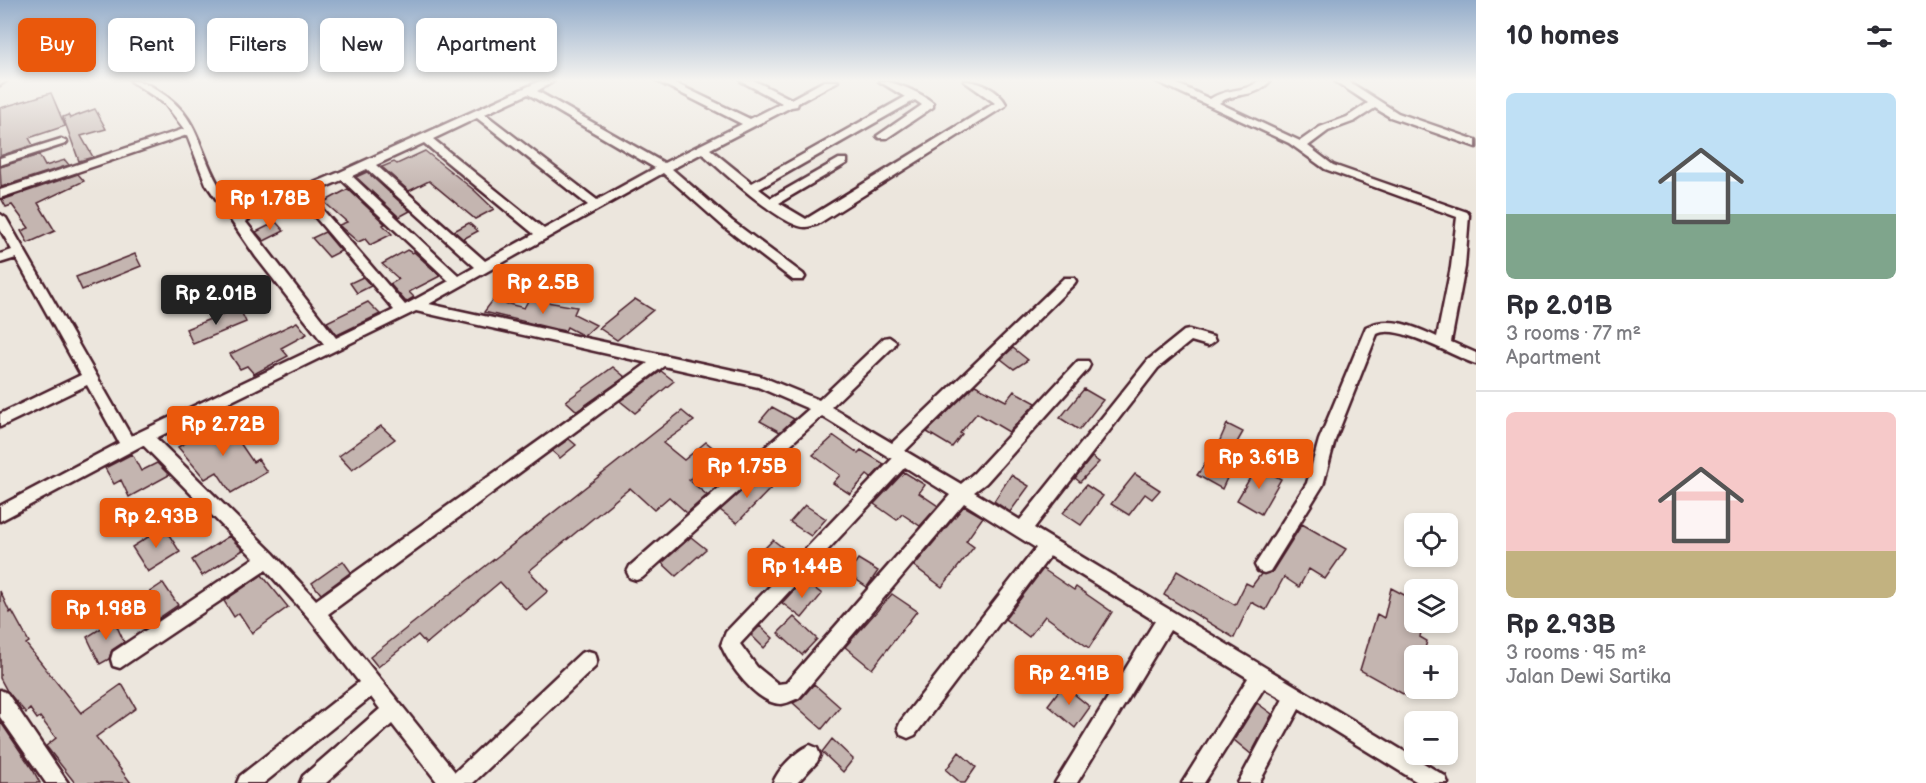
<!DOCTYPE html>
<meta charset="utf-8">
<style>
:root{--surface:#fff;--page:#f7f7f7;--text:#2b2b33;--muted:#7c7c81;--line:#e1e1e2;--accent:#ea580c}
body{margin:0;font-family:"Balsamiq Sans",sans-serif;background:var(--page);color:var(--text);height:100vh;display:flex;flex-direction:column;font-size:22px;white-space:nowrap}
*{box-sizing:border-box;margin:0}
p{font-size:20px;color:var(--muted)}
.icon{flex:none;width:33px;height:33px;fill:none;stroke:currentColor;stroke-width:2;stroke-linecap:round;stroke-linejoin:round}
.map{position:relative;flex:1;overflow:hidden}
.panel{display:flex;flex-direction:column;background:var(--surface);width:450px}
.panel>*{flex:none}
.guide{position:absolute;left:18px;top:18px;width:570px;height:54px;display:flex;gap:12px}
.fabs{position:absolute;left:1404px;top:513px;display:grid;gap:12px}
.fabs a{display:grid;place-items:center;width:54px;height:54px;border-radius:9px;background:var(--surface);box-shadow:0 3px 9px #0003;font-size:30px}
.price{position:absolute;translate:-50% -51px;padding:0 14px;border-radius:6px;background:var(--accent);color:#fff;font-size:20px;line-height:39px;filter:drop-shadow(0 2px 3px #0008)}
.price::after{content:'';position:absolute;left:50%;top:36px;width:18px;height:14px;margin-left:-9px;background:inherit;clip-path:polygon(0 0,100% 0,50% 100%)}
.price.active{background:#222;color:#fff}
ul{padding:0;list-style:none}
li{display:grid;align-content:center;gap:12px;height:318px;padding:0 30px}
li+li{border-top:2px solid var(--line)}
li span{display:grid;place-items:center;height:186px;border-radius:9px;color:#555}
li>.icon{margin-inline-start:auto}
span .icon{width:108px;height:108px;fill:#fffc;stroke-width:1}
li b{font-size:26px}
h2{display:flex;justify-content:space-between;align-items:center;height:72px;padding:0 30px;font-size:26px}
.pill{padding:0 21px;border-radius:9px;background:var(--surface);box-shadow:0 3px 9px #0003;font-size:21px;line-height:54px}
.pill.active{background:var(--accent);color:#fff}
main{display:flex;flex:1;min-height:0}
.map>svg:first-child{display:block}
.building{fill:#c4b5b0;stroke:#4a1f2b;stroke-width:1.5}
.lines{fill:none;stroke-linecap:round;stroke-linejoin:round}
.minor-casing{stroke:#4a1f2b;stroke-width:5}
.minor{fill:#f7f3e8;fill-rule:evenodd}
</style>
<main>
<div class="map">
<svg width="1476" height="783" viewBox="0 0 1476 783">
<rect width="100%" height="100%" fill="#ece6dd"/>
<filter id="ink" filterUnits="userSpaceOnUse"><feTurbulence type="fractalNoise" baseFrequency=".0167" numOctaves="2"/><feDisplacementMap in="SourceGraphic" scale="12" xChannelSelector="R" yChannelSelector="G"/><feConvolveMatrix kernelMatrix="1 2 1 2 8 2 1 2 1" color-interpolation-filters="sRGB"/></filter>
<g filter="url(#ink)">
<path class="building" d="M51 93 65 126 29 138 33 145 0 156V108Z
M95 109 106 129 81 136 93 157 79 161 63 117 68 115 70 118Z
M425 151 474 190 494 209 475 219 429 181 409 191 382 167 394 162 397 164Z
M39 155 45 166 65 160 69 165 1 187 0 167Z
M367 172 410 211 399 217 356 177Z
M78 174 84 181 38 203 55 231 28 243 21 231 29 228 12 205 6 207 2 200Z
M348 189 385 224 383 225 392 234 370 245 365 239 358 242 342 228 339 225 347 222 324 202Z
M246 193 254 202 239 208 231 199Z
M276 222 284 231 264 241 256 232Z
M469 223 478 231 463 239 454 231Z
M325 232 341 251 329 257 312 238Z
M407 250 412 253 414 252 440 276 409 292 414 297 406 302 390 284 399 279 382 264Z
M135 254 141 266 82 290 76 277Z
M363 277 371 286 357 293 350 283Z
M529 299 577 307 574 314 596 325 584 336 567 327 565 331 555 329 484 312 493 300 524 308Z
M635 299 653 310 617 340 599 328Z
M368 302 380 314 337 335 327 322Z
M239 307 246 322 193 344 186 329Z
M297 322 307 334 281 348 288 356 254 374 247 366 240 369 230 354Z
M1013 348 1028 360 1014 369 1001 359Z
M613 367 625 377 577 411 566 401Z
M661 371 674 381 635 413 620 401Z
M975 385 1006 401 1014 391 1036 403 1009 432 977 413 960 433 962 434 952 447 927 432Z
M1084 389 1103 400 1079 430 1060 418Z
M772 407 794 419 780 432 760 421Z
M682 411 694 421 663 443 684 460 706 442 721 454 689 480 707 495 687 513 669 497 654 510 630 488 529 571 548 591 526 610 500 582 426 644 418 635 378 667 370 657Z
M225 421 253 462 258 459 267 472 231 493 217 472 205 479 178 447Z
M1227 424 1243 432 1232 451 1238 454 1222 489 1197 475 1207 461 1210 463Z
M381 426 395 439 352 470 339 456Z
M834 436 858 453 861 450 884 464 871 478 867 475 850 494 833 483 840 475 813 455Z
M569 439 576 445 560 458 552 451Z
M1288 448 1301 455 1293 467 1281 460Z
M132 454 141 471 157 463 169 475 129 497 121 480 114 484 105 468Z
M1092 457 1099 462 1080 482 1075 478Z
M1257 466 1281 479 1261 514 1237 500Z
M904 472 925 485 919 493 938 506 920 526 902 514 897 520 874 504Z
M1135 474 1160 490 1152 499 1145 494 1129 515 1111 504Z
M760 475 774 485 737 523 720 510Z
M1011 475 1029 486 1010 512 994 501Z
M1086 485 1103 496 1081 525 1063 513Z
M805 505 826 519 811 536 790 522Z
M964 506 983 517 966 541 974 547 942 587 914 566Z
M1302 524 1346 549 1325 579 1309 569 1299 587 1284 577 1266 610 1251 602 1234 638 1164 595 1177 571 1235 605 1246 583 1252 586 1261 574 1272 572Z
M164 527 180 552 148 572 132 547Z
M229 536 243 550 202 576 192 560Z
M691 537 706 549 676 576 662 563Z
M773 540 795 557 776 576 754 559Z
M858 559 878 571 867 587 848 574Z
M343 561 351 572 321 594 312 583Z
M1043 569 1074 590 1076 587 1112 612 1089 648 1045 616 1029 637 1005 619Z
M262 575 288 607 252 633 239 613 234 617 224 601Z
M803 580 822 594 802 618 782 603Z
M163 583 178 605 150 624 136 601Z
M1391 588 1414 600V622H1423L1420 637 1427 641 1423 656H1414V690L1412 699 1360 670 1377 614 1384 618Z
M0 591 10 613 12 611 29 642 26 644 81 713 122 684 136 708 96 737 131 783H75L46 746 56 738 40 717 37 719 30 709 26 713 7 691 0 678Z
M892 594 917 611 872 669 845 647Z
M794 617 817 639 802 655 778 633Z
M114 620 124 642 112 650 109 659 100 664 87 637Z
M760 626 773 638 764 648 751 635Z
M814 684 840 707 822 729 793 703 801 699Z
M1063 685 1090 707 1075 728 1048 705Z
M1257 703 1272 714 1251 754 1234 740Z
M0 721 33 770 40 783H0Z
M832 739 853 759 843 772 822 752Z
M959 752 976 767 965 783H961L946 770Z"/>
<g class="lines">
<defs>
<path id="minor" d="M0 81H6L0 85Z
M131 81C144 81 150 85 160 92 199 116 198 149 218 184 224 195 233 204 240 214L340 172 540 81H554L537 91 664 163 742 124 657 81H671L750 119 782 103 741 81H755L791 99 824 81H838L798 103 797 106 791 107 710 149 752 183 905 97 879 81C894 81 922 93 933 103V107L887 138H879L877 136 922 105 915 100 759 189 771 198 839 159H847V163L779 203 806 219 995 103 964 81C979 81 999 90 1006 104L1005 106 818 224C814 225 809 227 805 227 783 227 719 169 702 153L672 169 732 221 803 274 805 277 803 280H793L724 227 663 173 429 304 760 376 819 400 884 338 889 337 896 342 894 346 831 407 892 443 1064 278H1074L1076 281 1074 284 905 451 961 484 974 473 1078 361H1088L1090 365 1088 369 986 483 974 492 1020 520 1148 360 1184 331 1189 330 1213 337 1215 341 1208 346 1191 341 1158 368 1034 528 1445 776 1448 783H1419L1299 709 1259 783H1238L1283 699 1264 688 1204 783H1182L1248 678 1170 630 1077 783H1055L1155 621 1050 556 915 735 908 738 901 735 898 728 901 721 1036 548 964 503 799 698C793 700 786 704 781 704 757 704 729 665 721 645L726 632 892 459 822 416 642 578 636 580 630 578 627 572 630 566 809 409 758 387 664 366 328 614 455 772 581 653 588 651 595 653 597 660 595 667 473 783H438L392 724 326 783H300L303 776 380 709 371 697 264 783H237L240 776 359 682 309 618 266 570 120 668 113 666 111 659 113 652 254 558 143 445 0 521V506L119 443 87 385 0 427V414L81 375 16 258 0 263V254L12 250 0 229V214L6 218 131 436 324 344 256 257 206 184 187 135 0 198V190L184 129 165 104ZM528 94 655 168 597 200 485 114ZM477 118 588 205 544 229 433 139ZM424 143 534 234 485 261 376 165ZM367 169 475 267 459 276 352 176ZM342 180 449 281 405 305 309 194ZM299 198 394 310 336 338 245 221ZM416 311 648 363 316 600 273 553 156 438ZM905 467 950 495 786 683 778 684 757 667 740 644Z
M1156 81H1171L1210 99C1228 87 1246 93 1258 81H1270C1253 100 1238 90 1219 103L1300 141 1320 127 1347 117 1368 103 1335 81H1348L1398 113 1476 140V147L1390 117 1375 108 1355 121 1328 131 1308 146 1333 165 1467 212 1469 215 1465 267 1451 342 1476 353V364C1453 357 1399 323 1377 334L1335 440 1323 485 1270 571 1264 573 1258 571 1255 565 1307 483 1319 440 1366 327C1390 315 1415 327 1437 337L1451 267 1457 217 1325 169 1289 143Z
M61 139 67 142 65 144 0 165V158Z
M0 690 7 693 68 783H46L0 717Z
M810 745 817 748 820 755 817 762 797 783H773C778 769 796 751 810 745Z"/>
</defs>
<use href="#minor" class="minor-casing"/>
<use href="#minor" class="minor"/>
</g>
</g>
<linearGradient id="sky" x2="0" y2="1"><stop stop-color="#93acca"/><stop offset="0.42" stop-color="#f6f4f0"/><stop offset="1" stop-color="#f6f4f0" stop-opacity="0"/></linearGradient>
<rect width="1476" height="191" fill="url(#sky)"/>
</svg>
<div class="fabs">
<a><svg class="icon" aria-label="locate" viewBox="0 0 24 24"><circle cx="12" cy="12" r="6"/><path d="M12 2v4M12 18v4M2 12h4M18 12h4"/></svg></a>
<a><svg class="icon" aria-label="layers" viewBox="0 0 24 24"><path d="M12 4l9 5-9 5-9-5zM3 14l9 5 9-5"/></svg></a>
<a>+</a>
<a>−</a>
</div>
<b class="price" style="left:270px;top:231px">Rp 1.78B</b>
<b class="price" style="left:543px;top:315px">Rp 2.5B</b>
<b class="price active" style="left:216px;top:326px">Rp 2.01B</b>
<b class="price" style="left:223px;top:457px">Rp 2.72B</b>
<b class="price" style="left:1259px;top:490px">Rp 3.61B</b>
<b class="price" style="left:747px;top:499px">Rp 1.75B</b>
<b class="price" style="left:156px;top:549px">Rp 2.93B</b>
<b class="price" style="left:802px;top:599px">Rp 1.44B</b>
<b class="price" style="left:106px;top:641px">Rp 1.98B</b>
<b class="price" style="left:1069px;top:706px">Rp 2.91B</b>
<div class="guide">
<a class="pill active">Buy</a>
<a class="pill">Rent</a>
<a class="pill">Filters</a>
<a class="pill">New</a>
<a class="pill">Apartment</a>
</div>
</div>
<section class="panel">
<h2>10 homes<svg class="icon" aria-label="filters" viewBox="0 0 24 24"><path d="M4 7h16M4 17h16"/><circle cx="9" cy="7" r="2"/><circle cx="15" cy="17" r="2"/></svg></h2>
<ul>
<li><span style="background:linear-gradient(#bfe0f5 65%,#7fa58c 0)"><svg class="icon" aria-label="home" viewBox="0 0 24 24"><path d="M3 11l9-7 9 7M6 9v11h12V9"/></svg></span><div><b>Rp 2.01B</b><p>3 rooms · 77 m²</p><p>Apartment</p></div></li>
<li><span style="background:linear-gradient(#f6c9c9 75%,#c2b280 0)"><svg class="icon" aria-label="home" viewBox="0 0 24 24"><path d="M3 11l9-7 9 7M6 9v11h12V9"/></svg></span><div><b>Rp 2.93B</b><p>3 rooms · 95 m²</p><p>Jalan Dewi Sartika</p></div></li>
</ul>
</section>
</main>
